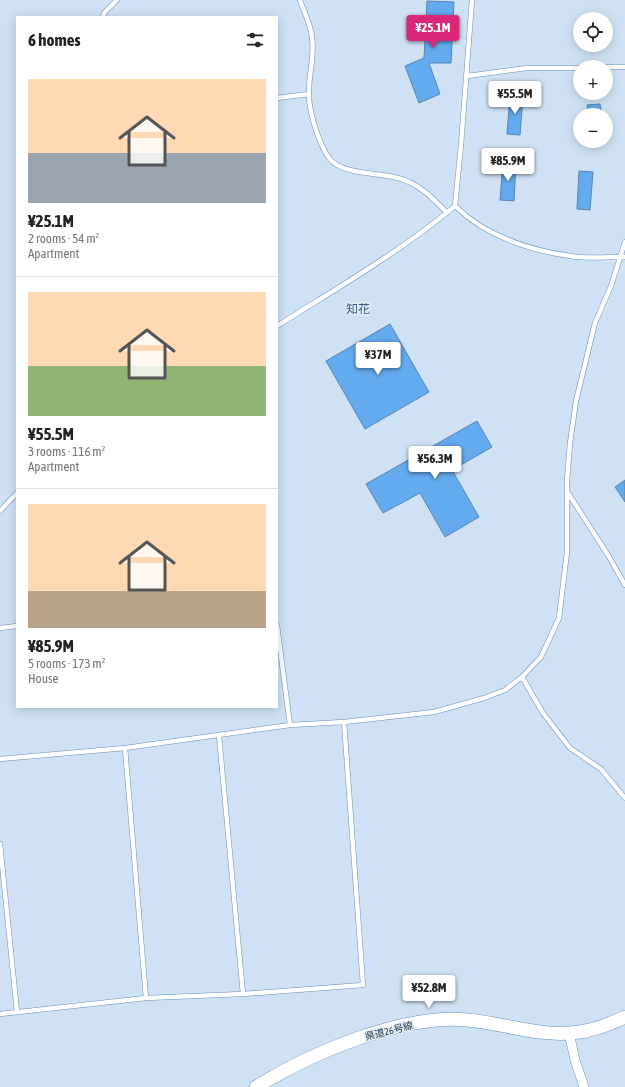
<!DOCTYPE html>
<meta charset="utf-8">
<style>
:root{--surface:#fff;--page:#f2f2f2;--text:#202124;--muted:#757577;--line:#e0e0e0;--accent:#db2777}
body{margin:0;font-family:"Asap Condensed","Noto Sans JP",sans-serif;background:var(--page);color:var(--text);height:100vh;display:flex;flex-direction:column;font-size:15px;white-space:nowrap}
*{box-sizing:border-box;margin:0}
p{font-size:13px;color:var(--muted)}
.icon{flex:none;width:22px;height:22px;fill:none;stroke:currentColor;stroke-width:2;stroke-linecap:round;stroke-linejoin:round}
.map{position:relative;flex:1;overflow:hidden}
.panel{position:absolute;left:16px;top:16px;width:262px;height:692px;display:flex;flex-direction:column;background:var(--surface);border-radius:0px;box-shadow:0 2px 10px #0003}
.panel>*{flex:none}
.tools{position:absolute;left:573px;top:12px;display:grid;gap:8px}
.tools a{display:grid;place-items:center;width:40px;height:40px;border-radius:50%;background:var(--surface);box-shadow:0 2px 10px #0003;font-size:20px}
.price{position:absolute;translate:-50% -34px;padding:0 9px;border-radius:4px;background:#fff;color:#222;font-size:13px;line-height:26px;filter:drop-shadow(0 1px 2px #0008)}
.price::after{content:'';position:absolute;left:50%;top:24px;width:12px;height:9px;margin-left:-6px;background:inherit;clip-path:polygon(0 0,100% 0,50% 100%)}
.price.active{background:var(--accent);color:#fff}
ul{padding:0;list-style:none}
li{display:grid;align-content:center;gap:8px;height:212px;padding:0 12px}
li+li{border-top:1px solid var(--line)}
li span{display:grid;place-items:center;height:124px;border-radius:0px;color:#555}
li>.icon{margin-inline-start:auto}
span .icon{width:72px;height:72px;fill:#fffc;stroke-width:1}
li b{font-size:17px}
h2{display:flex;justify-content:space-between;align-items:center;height:48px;padding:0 12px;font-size:17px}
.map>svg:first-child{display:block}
.building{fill:#64aaee;stroke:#5984af}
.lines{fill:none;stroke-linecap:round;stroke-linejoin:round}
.service-casing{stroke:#628db8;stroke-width:5.5}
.minor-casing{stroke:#628db8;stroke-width:10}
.secondary-casing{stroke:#628db8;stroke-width:14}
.service{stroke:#fff;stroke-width:4.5}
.minor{stroke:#fff;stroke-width:9}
.secondary{stroke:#fff;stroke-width:13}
.labels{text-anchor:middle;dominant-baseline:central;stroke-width:3;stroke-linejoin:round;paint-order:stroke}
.street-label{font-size:10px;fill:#283b4e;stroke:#e4eef7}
.quarter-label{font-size:12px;fill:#315a82;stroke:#e4eef7}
</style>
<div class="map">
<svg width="625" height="1087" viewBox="0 0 625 1087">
<rect width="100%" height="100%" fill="#cfe2f5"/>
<path class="building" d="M427 1 454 2 451 63H429L440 94 419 103 405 66 424 58Z
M510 95 523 97 520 135 507 134Z
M600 104 602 115H588L587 105Z
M503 162 516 163 514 201 500 200Z
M579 171 593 172 590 210 577 209Z
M390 324 429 392 365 429 326 361Z
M477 421 492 447 452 470 479 517 445 537 420 493 383 513 366 484Z
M625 480V502L615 487Z"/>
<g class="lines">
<defs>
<path id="service" d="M300 0C304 12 311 25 312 37 315 57 308 76 309 95 309 112 319 144 329 158 334 165 342 168 350 170 366 174 382 174 398 178 418 183 433 198 447 213
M103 17 104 13 117 0
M589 67H625
M467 76 527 68H580
M277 98 309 94
M455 206C486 236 528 250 570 256 588 259 607 257 625 257
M277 326C337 288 400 252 455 206L461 145 472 0
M568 493 608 555 625 585
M0 511 17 493
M277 625 290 725
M0 628 17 626
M522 677 543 713 570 748 601 769 625 798
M219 736 243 994
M125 748 146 998
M0 759 125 748 290 725 344 722 434 712 484 698 505 690 522 677 541 657 559 618 567 552V481L570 443 576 401 595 323 611 286 625 242
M0 844 17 1012
M0 1014 146 998 243 994 363 985 344 722"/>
<path id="minor" d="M569 1033 575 1060 584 1087"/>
<path id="secondary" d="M256 1087C311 1053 402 1014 467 1020 504 1023 542 1038 579 1032 595 1030 610 1024 625 1017"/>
</defs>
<use href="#service" class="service-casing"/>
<use href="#minor" class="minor-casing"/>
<use href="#secondary" class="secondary-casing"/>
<use href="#service" class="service"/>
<use href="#minor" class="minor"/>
<use href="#secondary" class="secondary"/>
</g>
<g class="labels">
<g class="street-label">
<text transform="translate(389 1031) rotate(-14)">県道26号線</text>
</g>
<g class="quarter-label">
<text x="358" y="309">知花</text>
</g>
</g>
</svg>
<div class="tools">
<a><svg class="icon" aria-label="locate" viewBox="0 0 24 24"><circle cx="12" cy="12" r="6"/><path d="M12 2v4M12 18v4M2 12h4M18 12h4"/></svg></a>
<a>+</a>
<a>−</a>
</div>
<b class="price active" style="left:433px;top:49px">¥25.1M</b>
<b class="price" style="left:515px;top:115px">¥55.5M</b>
<b class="price" style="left:508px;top:182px">¥85.9M</b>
<b class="price" style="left:378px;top:376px">¥37M</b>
<b class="price" style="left:435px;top:480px">¥56.3M</b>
<b class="price" style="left:429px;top:1009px">¥52.8M</b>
<section class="panel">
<h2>6 homes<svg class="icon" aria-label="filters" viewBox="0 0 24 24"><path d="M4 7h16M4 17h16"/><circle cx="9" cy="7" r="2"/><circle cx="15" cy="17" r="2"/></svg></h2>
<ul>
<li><span style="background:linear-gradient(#ffd9b3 60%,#9aa5b1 0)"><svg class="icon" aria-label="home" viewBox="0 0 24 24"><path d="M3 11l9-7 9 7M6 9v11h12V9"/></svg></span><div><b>¥25.1M</b><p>2 rooms · 54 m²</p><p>Apartment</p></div></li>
<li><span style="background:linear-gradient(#ffd9b3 60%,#8fb573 0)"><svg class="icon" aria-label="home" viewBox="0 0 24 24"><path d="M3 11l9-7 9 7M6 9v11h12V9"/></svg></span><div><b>¥55.5M</b><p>3 rooms · 116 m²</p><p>Apartment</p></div></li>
<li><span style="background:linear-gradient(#ffd9b3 70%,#b9a48a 0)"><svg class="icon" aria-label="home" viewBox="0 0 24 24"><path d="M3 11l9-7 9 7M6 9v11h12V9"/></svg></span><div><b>¥85.9M</b><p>5 rooms · 173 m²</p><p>House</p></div></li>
</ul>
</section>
</div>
